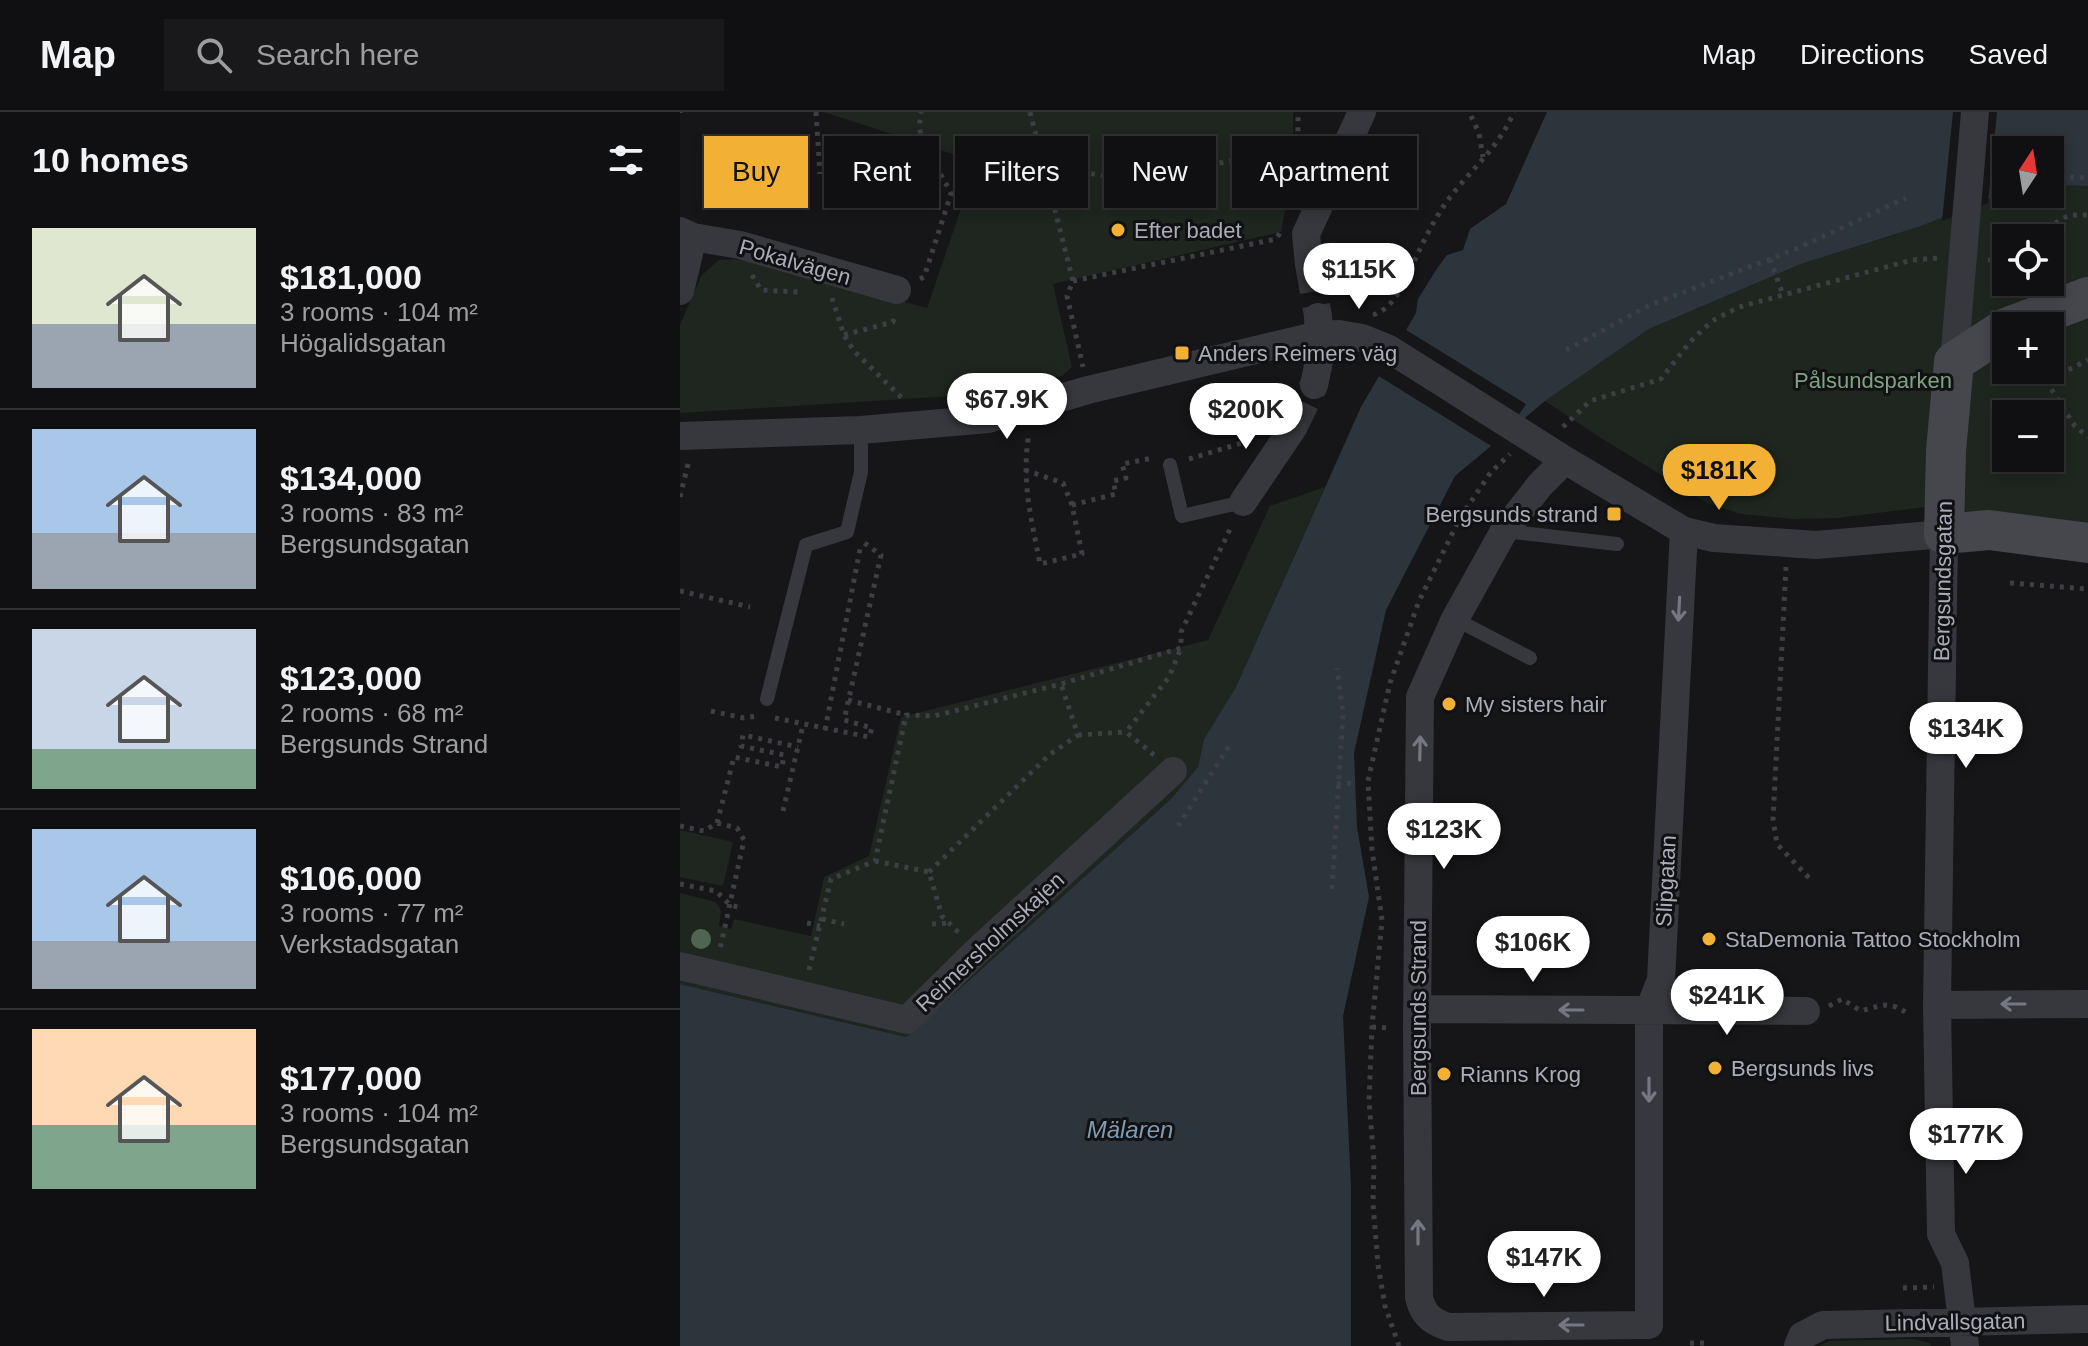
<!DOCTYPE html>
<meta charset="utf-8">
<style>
:root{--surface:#101012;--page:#19191b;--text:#f1f3f6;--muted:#9c9d9f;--line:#303032;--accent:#f2b134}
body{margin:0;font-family:Helvetica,sans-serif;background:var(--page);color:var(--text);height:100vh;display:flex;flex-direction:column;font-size:30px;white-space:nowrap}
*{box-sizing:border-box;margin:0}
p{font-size:26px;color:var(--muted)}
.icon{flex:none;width:44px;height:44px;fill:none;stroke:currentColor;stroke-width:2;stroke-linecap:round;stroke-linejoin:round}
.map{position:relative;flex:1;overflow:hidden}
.sheet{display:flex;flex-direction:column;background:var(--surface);width:680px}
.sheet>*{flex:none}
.banner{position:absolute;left:24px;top:24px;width:760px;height:72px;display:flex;gap:16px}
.needle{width:52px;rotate:12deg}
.fabs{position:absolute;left:1312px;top:24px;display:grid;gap:16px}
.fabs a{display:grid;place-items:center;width:72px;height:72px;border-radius:0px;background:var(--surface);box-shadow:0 4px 12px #0003,0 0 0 2px var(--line);font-size:40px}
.price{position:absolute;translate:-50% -68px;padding:0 18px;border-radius:28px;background:#fff;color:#222;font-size:26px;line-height:52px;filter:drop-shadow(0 2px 4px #0008)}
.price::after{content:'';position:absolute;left:50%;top:48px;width:24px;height:18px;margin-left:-12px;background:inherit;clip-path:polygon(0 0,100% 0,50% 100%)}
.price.current{background:var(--accent);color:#111}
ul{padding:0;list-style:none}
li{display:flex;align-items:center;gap:24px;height:200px;padding:0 32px}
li+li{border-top:2px solid var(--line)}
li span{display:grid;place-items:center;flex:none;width:224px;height:160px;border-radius:0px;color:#555}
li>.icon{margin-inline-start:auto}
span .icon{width:96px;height:96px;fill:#fffc;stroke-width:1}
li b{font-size:34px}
h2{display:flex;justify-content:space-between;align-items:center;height:96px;padding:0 32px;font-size:34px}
.pill{padding:0 28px;border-radius:0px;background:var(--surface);box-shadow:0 4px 12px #0003,0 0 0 2px var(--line);font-size:28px;line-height:72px}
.pill.current{background:var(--accent);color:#111}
header{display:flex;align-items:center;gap:48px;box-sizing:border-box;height:112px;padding:0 40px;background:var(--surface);border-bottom:2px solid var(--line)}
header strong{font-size:38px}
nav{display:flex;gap:44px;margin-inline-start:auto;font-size:28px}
.search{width:560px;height:72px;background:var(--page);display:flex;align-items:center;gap:20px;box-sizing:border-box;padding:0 28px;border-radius:0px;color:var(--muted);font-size:30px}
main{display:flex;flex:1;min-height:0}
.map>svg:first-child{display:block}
.green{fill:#1e261f;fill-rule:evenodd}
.water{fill:#2c353c}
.pier{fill:#161618}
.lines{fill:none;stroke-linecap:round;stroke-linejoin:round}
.street-tunnel{stroke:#333438;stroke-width:28;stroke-dasharray:28 14;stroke-linecap:butt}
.path{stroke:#3d3f44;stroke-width:5;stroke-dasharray:4 6;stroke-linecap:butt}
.lane{stroke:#37383d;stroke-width:14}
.street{stroke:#37383d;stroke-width:28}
.secondary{stroke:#45474d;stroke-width:40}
.tree{fill:#506452}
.oneway{stroke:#757881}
.poi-dot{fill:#f2b134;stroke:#111113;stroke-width:3}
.labels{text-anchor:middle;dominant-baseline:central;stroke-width:6;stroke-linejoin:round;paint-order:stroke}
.poi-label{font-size:22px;fill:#a8adb8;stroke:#111113;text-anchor:start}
.street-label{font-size:22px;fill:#a8adb8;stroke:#111113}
.park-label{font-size:22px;fill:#7fa381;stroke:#111113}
.water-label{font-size:24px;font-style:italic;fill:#7f9bb3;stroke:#111113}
</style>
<header>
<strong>Map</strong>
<div class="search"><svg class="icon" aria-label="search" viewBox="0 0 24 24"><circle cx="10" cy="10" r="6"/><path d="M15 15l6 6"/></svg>Search here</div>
<nav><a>Map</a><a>Directions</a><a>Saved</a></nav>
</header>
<main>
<section class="sheet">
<h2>10 homes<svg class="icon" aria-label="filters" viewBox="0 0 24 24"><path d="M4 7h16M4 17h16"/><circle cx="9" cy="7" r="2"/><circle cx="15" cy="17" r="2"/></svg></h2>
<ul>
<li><span style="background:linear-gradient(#dfe7d0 60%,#9aa5b1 0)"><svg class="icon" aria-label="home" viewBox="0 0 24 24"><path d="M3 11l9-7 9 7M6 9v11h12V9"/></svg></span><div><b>$181,000</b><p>3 rooms · 104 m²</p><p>Högalidsgatan</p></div></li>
<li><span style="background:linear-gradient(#a9c7e8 65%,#9aa5b1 0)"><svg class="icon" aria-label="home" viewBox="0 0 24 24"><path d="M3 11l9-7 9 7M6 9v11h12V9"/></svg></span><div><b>$134,000</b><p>3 rooms · 83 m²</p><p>Bergsundsgatan</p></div></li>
<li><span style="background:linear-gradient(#c9d6e8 75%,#7fa58c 0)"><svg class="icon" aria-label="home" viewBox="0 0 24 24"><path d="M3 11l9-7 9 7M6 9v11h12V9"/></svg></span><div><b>$123,000</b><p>2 rooms · 68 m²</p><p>Bergsunds Strand</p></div></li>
<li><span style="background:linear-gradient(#a9c7e8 70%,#9aa5b1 0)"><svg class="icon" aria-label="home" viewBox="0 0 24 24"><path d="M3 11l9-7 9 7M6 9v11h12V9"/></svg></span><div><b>$106,000</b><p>3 rooms · 77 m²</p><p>Verkstadsgatan</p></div></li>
<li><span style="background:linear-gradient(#ffd9b3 60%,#7fa58c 0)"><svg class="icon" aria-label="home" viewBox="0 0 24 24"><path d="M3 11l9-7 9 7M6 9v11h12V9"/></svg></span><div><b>$177,000</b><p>3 rooms · 104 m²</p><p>Bergsundsgatan</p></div></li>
</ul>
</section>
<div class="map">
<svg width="1408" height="1234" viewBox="0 0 1408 1234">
<rect width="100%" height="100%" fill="#161618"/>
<path class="green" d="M144 0H613V56L601 120 373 172 392 255 382 264 304 282 0 301V213L21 164 39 148 72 147 247 196 297 50Z
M1370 73 1408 74V414L1246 395 1157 406 1114 407 1061 402 1027 391 921 326 865 289 969 217 1121 152 1241 114 1319 82H1370ZM1326 126H1370V170H1326ZM1326 214H1370V258H1326ZM1326 302H1370V346H1326Z
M645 375 556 575 524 627 518 655 491 687 226 925 0 872V781L36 790 41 799 39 814 51 817 54 807 131 824 144 765 189 744 221 605 528 528 590 394Z
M0 718 53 730 43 774 0 765Z
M1234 1227 1250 1231 1251 1234H1139L1149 1229Z"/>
<path class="water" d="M867 0H1408V74L1370 73V38H1326V80L1241 114 1121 152 969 217 865 289 775 364 706 498 674 641 677 715 689 785 663 904 671 1075V1234H0V872L226 925 491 687 518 655 524 627 556 575 681 295 736 201 738 187 758 155 767 143 783 138 790 117 826 92Z"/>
<path class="pier" d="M1273 0H1317L1308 91 1262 109Z
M723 216 846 292 816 337 697 263Z"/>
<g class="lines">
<path class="street-tunnel" d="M629 152 638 204
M613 316 634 273"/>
<path class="path" d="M136 0 140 62
M350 0 393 169 387 184 403 255
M0 1V0
M791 4 799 21 803 45
M1343 38 1344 25
M363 48 401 60 438 66 467 64 618 37
M1370 64 1408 66
M614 79 618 57V0
M1349 126 1389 103H1408
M1090 147 1103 183
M1308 148H1318L1326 144
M1318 148 1321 184
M72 163 81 178 118 180
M240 167 244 165 271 82C258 51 234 37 241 0
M393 169 596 127 600 121
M152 186 164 223 174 239 223 287
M693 203C714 196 722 174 731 156 741 135 751 113 763 95 787 60 817 39 834 0
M164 223 213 210 215 204
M886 238 970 193 1116 137 1226 86
M1356 258 1366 269 1408 248
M1366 269 1395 314 1408 325
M883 315 910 289 981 267 1010 230 1032 209 1059 195 1232 148 1258 146
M509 347 572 328
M345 358 383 371 392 393 402 442 360 452C351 405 341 369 349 321
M0 385 9 348
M392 393 436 382 433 369 446 366 442 352 473 346
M1106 455 1093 708 1097 732 1130 767
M1330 471 1408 477
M0 479 70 495
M168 588 226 603
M31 599 64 606 77 604
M95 606 189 625 192 616 164 608 201 443 183 430
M145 618 181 432
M398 623 446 620
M474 643 446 620 489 565 501 536
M657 672 675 671
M103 699 123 613
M37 711 54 645 102 655 104 643 61 634 63 623 118 635
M0 714 24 719 37 711 57 716 64 728 40 837
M498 714 549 634
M195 749 249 760 262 804 281 823
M249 760 369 643 398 623 381 572
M0 772 36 779 50 793 62 796
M652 777 663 602 657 556
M142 807 164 812
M127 811 140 814
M252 812 269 811
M129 858 151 767 195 749 226 603 254 604 381 572 501 536V520L552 413
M1149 894 1162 887 1181 899C1206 892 1209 889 1230 903
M692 915 712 916
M1223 1176 1254 1175
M1010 1231H1025V1234
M719 1234 705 1194 698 1153 693 1092 694 1049 689 989 692 915 702 808 692 738 688 669 710 571 739 489 780 406 811 360 830 342"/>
<path class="lane" d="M490 353 502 404 563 390
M824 419 937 432
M775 507 850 546
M87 587 126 433 167 420 181 360V318"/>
<path class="street" d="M0 119 13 125 60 133 217 178
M629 152 626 122 682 0
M0 179 13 125
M1274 250 1295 0
M634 273 640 245 638 205
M0 324 181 318 308 307 408 278 639 223 659 222 682 226 709 237 885 348 1004 419 1034 426 1136 433 1264 422 1257 893 1261 1122 1275 1151 1285 1234
M885 348 860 373 824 419 775 507 740 585 737 916 739 1185C743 1203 751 1209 768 1215L969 1213V898L981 868 1004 419
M563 390 613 316
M0 854 227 908 297 839 493 659
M1257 893 1408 892
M737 897 1126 899
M1118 1234 1122 1224 1143 1213 1408 1207"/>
<path class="secondary" d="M1331 214 1408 185
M1326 216 1274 250 1266 339 1264 422 1309 418 1408 431"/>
</g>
<circle class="tree" cx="21" cy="827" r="10"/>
<defs><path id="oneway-shaft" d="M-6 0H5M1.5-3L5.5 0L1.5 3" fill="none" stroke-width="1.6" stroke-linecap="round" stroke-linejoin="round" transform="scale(2)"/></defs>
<g class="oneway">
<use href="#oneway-shaft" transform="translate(999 497) rotate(93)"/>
<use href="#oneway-shaft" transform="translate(740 636) rotate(-89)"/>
<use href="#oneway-shaft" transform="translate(1333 892) rotate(180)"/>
<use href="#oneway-shaft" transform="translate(891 898) rotate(-180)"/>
<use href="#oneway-shaft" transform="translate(969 978) rotate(90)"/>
<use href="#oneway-shaft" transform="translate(738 1120) rotate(-90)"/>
<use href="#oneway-shaft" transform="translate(891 1213) rotate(180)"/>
</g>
<g class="poi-dot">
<circle cx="438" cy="118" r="8"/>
<rect x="494" y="233" width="16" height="16" rx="4"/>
<rect x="926" y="394" width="16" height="16" rx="4"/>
<circle cx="769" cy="592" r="8"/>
<circle cx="1029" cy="827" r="8"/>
<circle cx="1035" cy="956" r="8"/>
<circle cx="764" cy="962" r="8"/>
</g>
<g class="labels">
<g class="poi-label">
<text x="454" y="118">Efter badet</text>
<text x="518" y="241">Anders Reimers väg</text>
<text x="918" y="402" text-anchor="end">Bergsunds strand</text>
<text x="785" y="592">My sisters hair</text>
<text x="1045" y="827">StaDemonia Tattoo Stockholm</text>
<text x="1051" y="956">Bergsunds livs</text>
<text x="780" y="962">Rianns Krog</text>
</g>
<g class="street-label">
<text transform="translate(115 150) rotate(16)">Pokalvägen</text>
<text transform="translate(1263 469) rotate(-89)">Bergsundsgatan</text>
<text transform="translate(986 769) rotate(-87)">Slipgatan</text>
<text transform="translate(310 830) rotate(-43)">Reimersholmskajen</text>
<text transform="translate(738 896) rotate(-90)">Bergsunds Strand</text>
<text transform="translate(1275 1210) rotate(-1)">Lindvallsgatan</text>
</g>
<g class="park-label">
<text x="1193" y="268">Pålsundsparken</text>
</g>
<g class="water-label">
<text x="450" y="1017">Mälaren</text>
</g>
</g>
</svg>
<div class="fabs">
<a><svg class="needle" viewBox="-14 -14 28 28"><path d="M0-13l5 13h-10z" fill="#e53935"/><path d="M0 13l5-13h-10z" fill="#9c9d9f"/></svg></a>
<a><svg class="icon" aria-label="locate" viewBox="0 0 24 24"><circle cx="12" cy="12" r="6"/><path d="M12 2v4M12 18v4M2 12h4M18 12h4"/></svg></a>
<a>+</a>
<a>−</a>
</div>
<b class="price" style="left:679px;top:199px">$115K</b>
<b class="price" style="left:327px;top:329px">$67.9K</b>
<b class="price" style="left:566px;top:339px">$200K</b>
<b class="price current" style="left:1039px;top:400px">$181K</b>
<b class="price" style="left:1286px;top:658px">$134K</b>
<b class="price" style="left:764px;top:759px">$123K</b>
<b class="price" style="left:853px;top:872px">$106K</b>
<b class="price" style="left:1047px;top:925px">$241K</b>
<b class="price" style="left:1286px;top:1064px">$177K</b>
<b class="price" style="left:864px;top:1187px">$147K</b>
<div class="banner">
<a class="pill current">Buy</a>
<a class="pill">Rent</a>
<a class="pill">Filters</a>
<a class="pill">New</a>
<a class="pill">Apartment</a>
</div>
</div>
</main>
